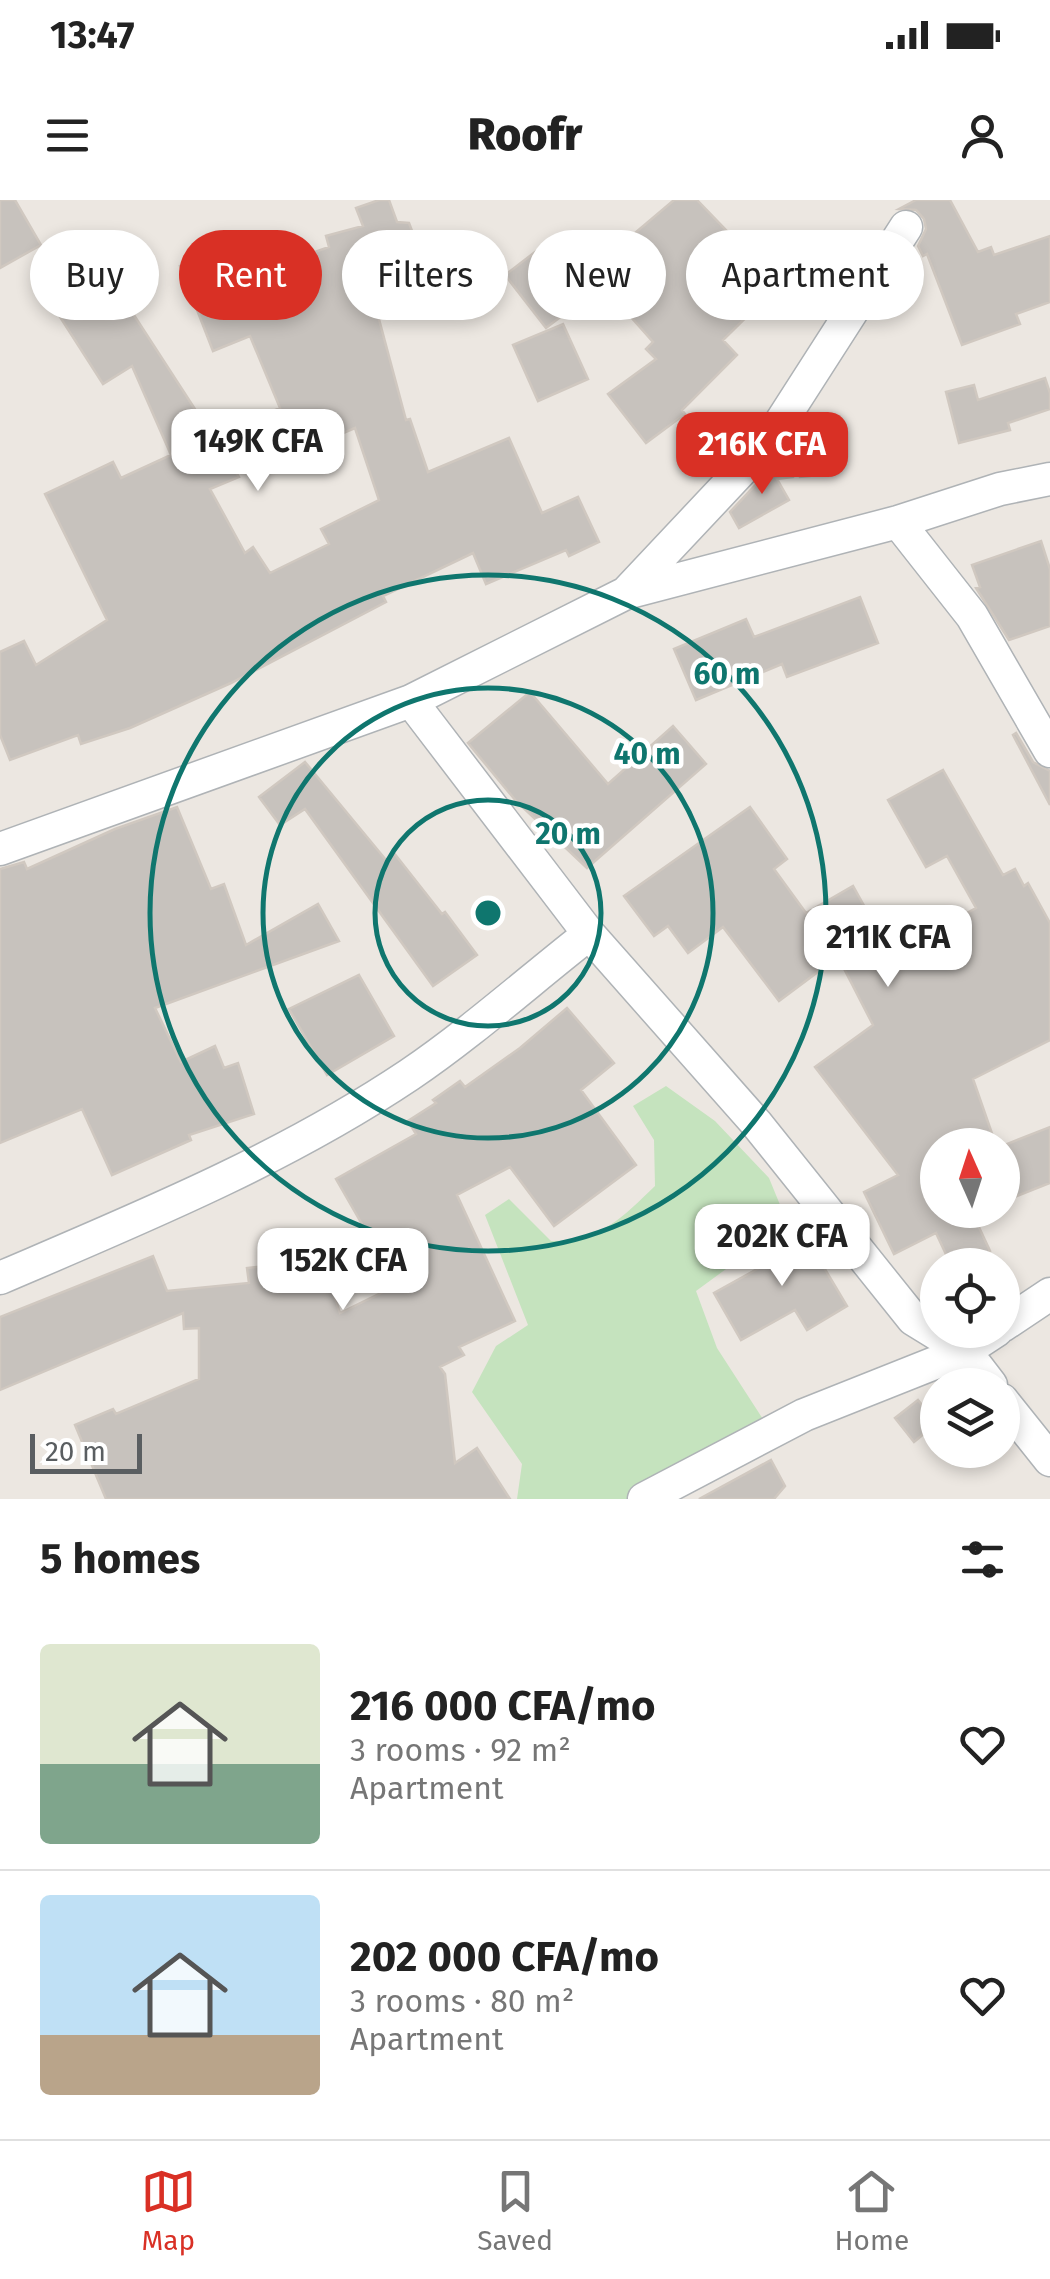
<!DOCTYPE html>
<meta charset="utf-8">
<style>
:root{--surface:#fff;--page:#f6f6f6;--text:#222;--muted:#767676;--line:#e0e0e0;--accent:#d93025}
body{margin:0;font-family:"Fira Sans",sans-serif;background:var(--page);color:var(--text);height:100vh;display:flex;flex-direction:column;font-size:38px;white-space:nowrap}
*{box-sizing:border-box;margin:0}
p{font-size:32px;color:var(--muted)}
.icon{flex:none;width:55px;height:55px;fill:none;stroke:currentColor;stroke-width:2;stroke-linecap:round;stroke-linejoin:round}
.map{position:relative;height:1299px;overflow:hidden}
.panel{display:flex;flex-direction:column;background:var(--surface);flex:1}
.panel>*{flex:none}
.banner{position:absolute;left:30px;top:30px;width:990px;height:90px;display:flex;gap:20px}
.needle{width:65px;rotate:357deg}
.tools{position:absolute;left:920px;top:928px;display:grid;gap:20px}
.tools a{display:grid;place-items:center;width:100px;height:100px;border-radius:50%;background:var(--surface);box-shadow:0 5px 15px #0003;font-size:50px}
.scale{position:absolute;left:30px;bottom:25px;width:112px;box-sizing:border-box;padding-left:10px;border:5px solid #5a5e61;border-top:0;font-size:28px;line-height:35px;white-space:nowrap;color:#5a5e61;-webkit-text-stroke:8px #fff;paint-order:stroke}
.price{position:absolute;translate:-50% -85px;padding:0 22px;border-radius:20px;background:#fff;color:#222;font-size:32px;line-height:65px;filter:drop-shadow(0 2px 5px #0008)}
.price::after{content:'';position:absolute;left:50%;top:60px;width:30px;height:22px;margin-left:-15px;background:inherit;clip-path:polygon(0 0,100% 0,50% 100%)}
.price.active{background:var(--accent);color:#fff}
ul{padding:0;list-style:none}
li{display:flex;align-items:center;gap:30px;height:250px;padding:0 40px}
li+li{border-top:2px solid var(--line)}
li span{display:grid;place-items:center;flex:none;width:280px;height:200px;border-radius:10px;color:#555}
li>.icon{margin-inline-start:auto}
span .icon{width:120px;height:120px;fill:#fffc;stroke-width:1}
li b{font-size:42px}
h2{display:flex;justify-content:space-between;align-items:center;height:120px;padding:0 40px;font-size:42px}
.tag{padding:0 35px;border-radius:45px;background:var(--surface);box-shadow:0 5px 15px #0003;font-size:35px;line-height:90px}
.tag.active{background:var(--accent);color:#fff}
.status{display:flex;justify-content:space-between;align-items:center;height:70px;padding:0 50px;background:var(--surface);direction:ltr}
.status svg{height:28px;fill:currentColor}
header{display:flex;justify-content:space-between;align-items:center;height:130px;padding:0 40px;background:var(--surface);font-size:45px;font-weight:800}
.dock{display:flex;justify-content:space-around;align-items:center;height:140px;border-top:2px solid var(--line);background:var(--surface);font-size:28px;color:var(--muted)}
.dock a{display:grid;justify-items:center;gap:5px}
.dock .active{color:var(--accent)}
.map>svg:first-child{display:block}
.green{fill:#c5e3be}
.building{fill:#c7c2bd;stroke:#d0c8c0;stroke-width:2.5}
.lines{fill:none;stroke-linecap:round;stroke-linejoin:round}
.street-casing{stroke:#afb3b6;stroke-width:35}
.street{stroke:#fff;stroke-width:32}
.ring{fill:none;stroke:#0f766e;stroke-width:5}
.centre{fill:#0f766e;stroke:#fff;stroke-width:5}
.ring-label{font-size:30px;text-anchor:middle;font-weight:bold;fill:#0f766e;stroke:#fff;stroke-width:9;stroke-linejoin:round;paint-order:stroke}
</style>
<div class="status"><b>13:47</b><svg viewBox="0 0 49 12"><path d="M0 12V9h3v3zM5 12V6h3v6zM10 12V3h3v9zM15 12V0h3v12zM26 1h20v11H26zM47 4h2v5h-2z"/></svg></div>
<header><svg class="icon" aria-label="menu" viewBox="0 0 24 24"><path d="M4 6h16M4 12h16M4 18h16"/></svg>Roofr<svg class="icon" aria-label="person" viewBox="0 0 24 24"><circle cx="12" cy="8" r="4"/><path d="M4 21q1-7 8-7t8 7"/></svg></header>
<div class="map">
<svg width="1050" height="1299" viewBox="0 0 1050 1299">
<rect width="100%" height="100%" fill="#ece7e1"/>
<path class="green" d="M666 886 715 921 769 978 785 1017 737 1061 696 1091 717 1148 772 1233 644 1299H517L522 1264 472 1192 496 1146 528 1125 485 1015 509 999 551 1041C599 1042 622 1018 655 986L654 940 633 906Z"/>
<path class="building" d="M0 0H15L41 45 0 68Z
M379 0H389L397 22 409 23 428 73 372 93 406 220 410 219 428 272 509 238 542 313 578 297 599 342 569 356 566 350 486 384 473 353 383 396 386 402 231 483 130 528 81 544 78 535 10 560 0 535V452L24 441 36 465 107 420 45 294 113 262 121 278 171 255 132 166 103 184 42 89 95 55 239 277 210 289 245 353 253 347 270 373 329 344 321 329 379 300 355 228 258 269 241 225 280 208 250 136 213 151 180 66 224 50 236 80 329 47 326 36 363 26 356 8Z
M674 0H697L779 85 723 140 737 155 682 210 685 214 646 243 608 194 656 159 646 149 653 142 590 71Z
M916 0H950L978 52 991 47 994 55 1050 36V102L1016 114 1020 124 962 145 927 54 923 56 918 46 926 29 924 19 916 10 899 9Z
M552 39 593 92 546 128 505 75Z
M563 124 588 179 538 201 513 145Z
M1045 178 1050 193V209L1008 223 1010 230 959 243 946 192 974 185 978 200Z
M826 224 831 274 800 277 795 237 801 228Z
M777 262 792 277 777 279 789 300 739 328 730 312Z
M1041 341 1050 369V426L1009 440 976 388 980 387 972 365Z
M860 397 878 443 787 477 782 464 696 500 674 449 746 419 754 437Z
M530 492 608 584 673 526 706 564 587 668 516 601 468 543Z
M1016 533 1033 562 1050 571V605L1013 535Z
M305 562 386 660 394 653 442 714 445 712 477 755 433 786 305 609 280 625 259 597Z
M943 570 1003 675 1015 669 1024 686 1028 683 1050 723V840L973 879 996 945H938V1010H971L990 1051 960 1065H951L936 1033 894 1054 864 992 898 975 815 867 873 825 838 757 779 801 723 727 688 753 668 726 654 736 624 696 750 607 787 659 774 669 806 713 853 686 891 754 976 708 947 656 926 667 888 600Z
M177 607 211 689 224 684 246 745 318 704 339 741 155 808 181 862 215 846 224 868 238 863 254 914 189 935 191 940 112 975 82 909 0 943V669L24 662 27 669 115 629Z
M359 775 394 836 327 875 289 809Z
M567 808 614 863 581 890 636 965 554 1026 510 967 457 995 515 1121 459 1147 464 1155 440 1167 445 1174 455 1263 477 1248 510 1299H106L75 1225 113 1209 116 1214 199 1179V1128L184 1129 183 1113 0 1190V1117L153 1056 167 1091 249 1083 247 1068 285 1064 283 1058 318 1047 340 1113 397 1085 336 979 416 934 408 921 436 903 433 900 460 881 465 887 520 848Z
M1050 927V983L1002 1002V946Z
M801 1029 847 1106 807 1130 795 1110 741 1140 714 1093 768 1063 761 1053Z
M918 1200 937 1223 914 1242 895 1218Z
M771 1260 785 1286 774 1299H699Z"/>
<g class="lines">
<defs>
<path id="street" d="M898 322 972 416 1050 551
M626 393 768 242 906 27
M411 501 589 734 756 923 913 1119 965 1151 991 1185
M0 649 411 501 626 393 898 322 1000 289 1050 279
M0 1078C140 1018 282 960 409 875 471 833 529 781 589 734
M1002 1126 1050 1094
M1002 1200 1050 1260
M644 1299 804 1215 965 1151 997 1130"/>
</defs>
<use href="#street" class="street-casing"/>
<use href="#street" class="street"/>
</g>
<g class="ring">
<circle cx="488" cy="713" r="113"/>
<circle cx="488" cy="713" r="225"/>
<circle cx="488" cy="713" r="338"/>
</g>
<circle cx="488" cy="713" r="15" class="centre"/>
<g class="ring-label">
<text x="727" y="484">60 m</text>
<text x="647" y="564">40 m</text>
<text x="568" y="644">20 m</text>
</g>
</svg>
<div class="tools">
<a><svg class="needle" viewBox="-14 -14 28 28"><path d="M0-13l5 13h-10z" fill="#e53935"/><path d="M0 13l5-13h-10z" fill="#767676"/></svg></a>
<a><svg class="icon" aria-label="locate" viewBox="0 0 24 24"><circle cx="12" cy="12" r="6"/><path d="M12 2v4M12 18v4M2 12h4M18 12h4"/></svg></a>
<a><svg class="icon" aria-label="layers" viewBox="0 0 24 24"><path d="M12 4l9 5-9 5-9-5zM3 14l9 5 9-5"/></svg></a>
</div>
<div class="scale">20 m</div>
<b class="price" style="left:258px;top:294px">149K CFA</b>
<b class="price active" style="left:762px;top:297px">216K CFA</b>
<b class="price" style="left:888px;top:790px">211K CFA</b>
<b class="price" style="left:782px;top:1089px">202K CFA</b>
<b class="price" style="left:343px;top:1113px">152K CFA</b>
<div class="banner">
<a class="tag">Buy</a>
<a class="tag active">Rent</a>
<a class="tag">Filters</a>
<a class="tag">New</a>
<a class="tag">Apartment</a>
</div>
</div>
<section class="panel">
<h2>5 homes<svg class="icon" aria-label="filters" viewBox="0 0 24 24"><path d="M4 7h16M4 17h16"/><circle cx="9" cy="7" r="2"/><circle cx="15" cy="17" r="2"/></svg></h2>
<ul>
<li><span style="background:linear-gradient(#dfe7d0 60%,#7fa58c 0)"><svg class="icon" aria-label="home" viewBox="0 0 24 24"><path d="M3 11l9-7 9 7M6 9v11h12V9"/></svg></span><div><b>216 000 CFA/mo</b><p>3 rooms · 92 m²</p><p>Apartment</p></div><svg class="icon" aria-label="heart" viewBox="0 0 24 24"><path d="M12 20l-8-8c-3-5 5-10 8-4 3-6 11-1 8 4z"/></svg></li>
<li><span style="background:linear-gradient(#bfe0f5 70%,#b9a48a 0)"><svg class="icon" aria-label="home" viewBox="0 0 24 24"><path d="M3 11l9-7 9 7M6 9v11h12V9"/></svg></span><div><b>202 000 CFA/mo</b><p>3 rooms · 80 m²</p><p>Apartment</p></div><svg class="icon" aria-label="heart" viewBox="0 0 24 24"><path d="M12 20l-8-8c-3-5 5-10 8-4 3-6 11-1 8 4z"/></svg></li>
</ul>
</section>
<nav class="dock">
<a class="active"><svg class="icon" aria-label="map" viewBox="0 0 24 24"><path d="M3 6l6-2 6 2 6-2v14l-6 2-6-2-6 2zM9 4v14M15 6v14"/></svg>Map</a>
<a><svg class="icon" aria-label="saved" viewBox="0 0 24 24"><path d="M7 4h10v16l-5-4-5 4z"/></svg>Saved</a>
<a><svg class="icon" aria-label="home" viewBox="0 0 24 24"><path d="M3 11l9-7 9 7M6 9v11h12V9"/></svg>Home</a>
</nav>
